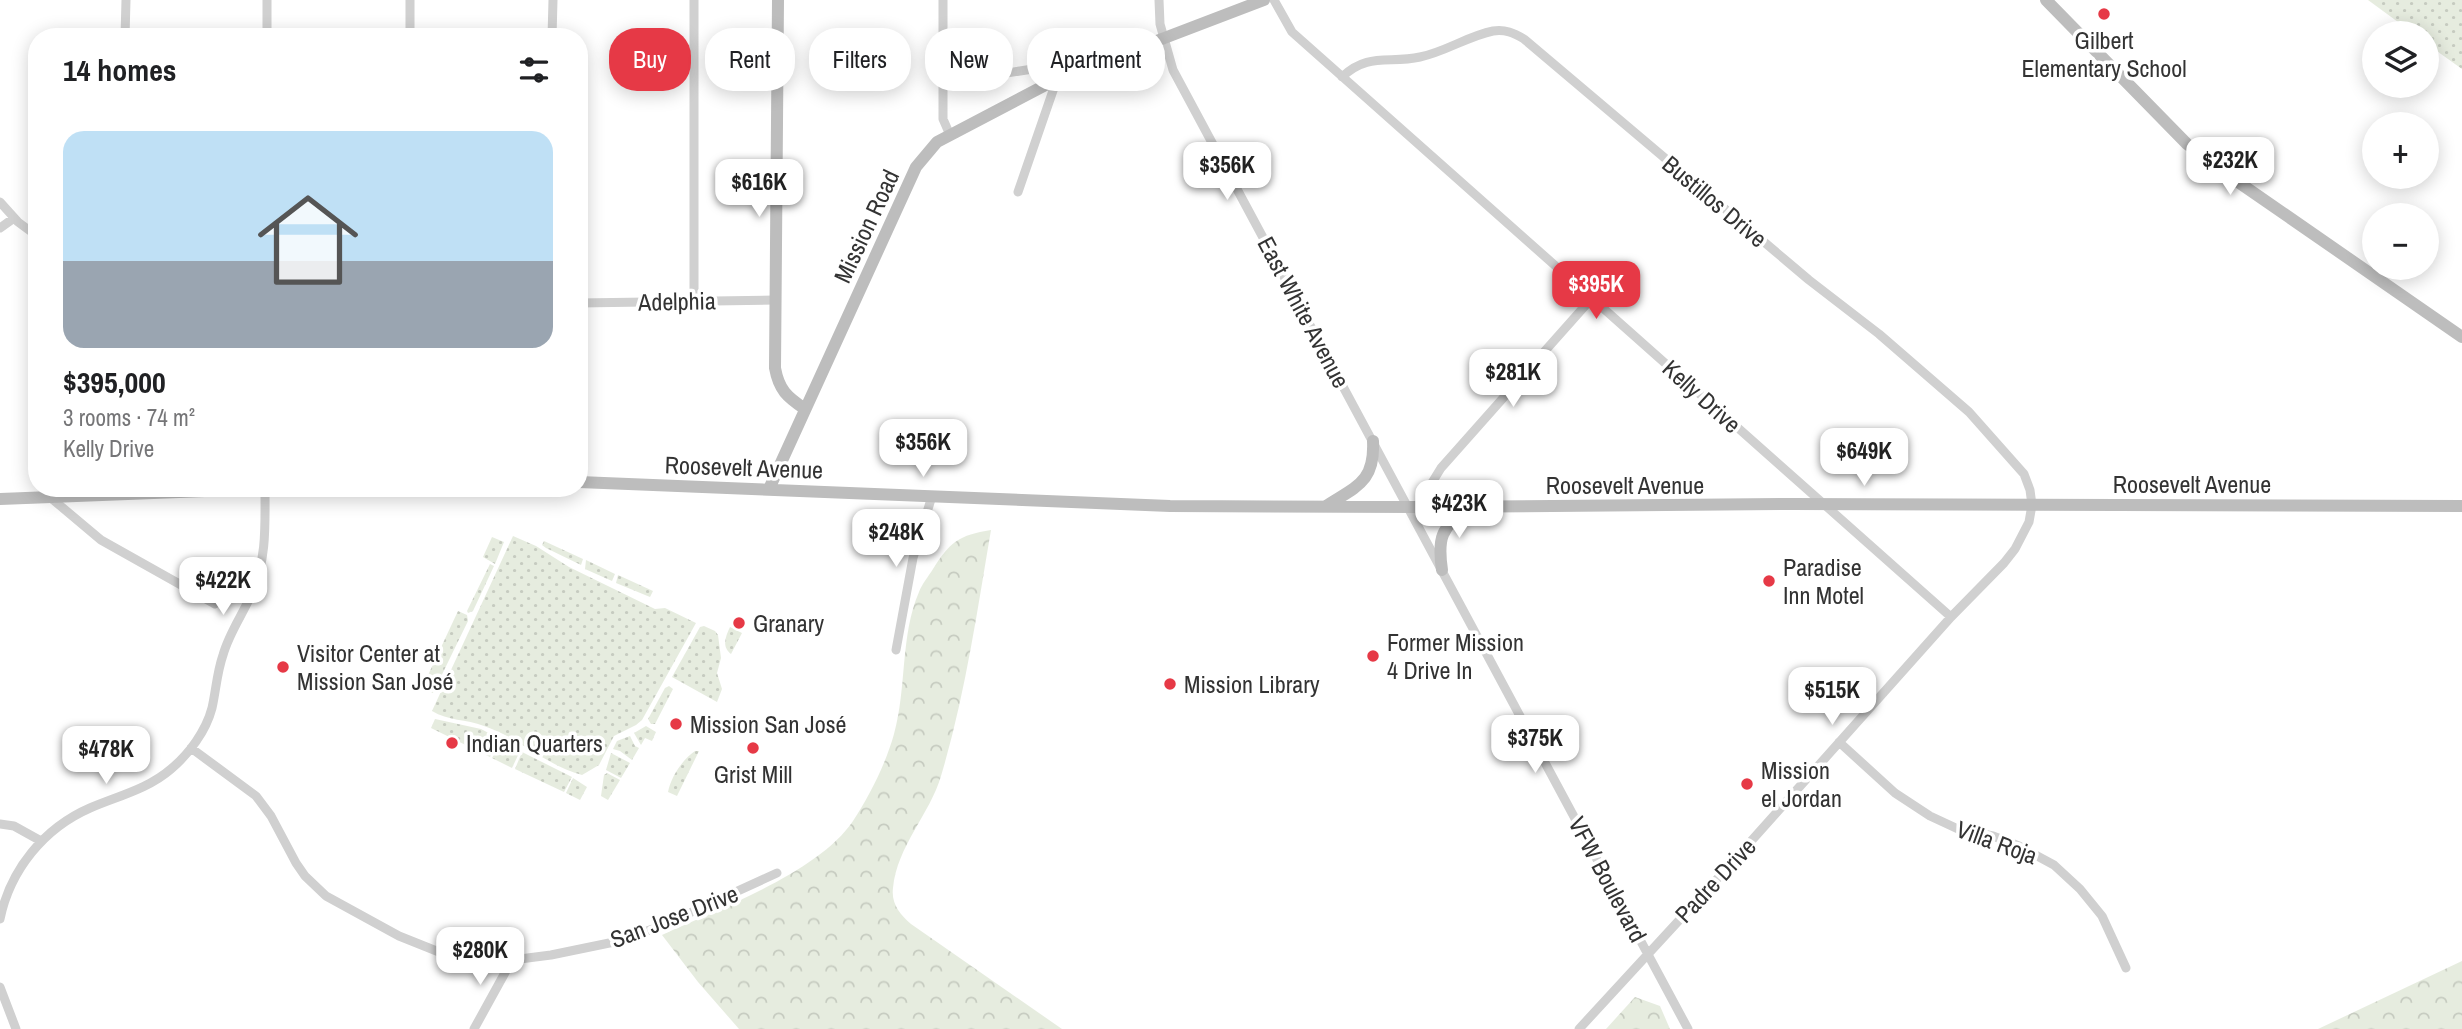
<!DOCTYPE html>
<meta charset="utf-8">
<style>
:root{--surface:#fff;--page:#f2f2f2;--text:#202124;--muted:#757577;--accent:#e63946}
body{margin:0;font-family:"Archivo Narrow",sans-serif;background:var(--page);color:var(--text);height:100vh;display:flex;flex-direction:column;font-size:26px;white-space:nowrap}
*{box-sizing:border-box;margin:0}
p{font-size:23px;color:var(--muted)}
.icon{flex:none;width:38px;height:38px;fill:none;stroke:currentColor;stroke-width:2;stroke-linecap:round;stroke-linejoin:round}
.map{position:relative;flex:1;overflow:hidden}
.side{position:absolute;left:28px;top:28px;width:560px;height:469px;display:flex;flex-direction:column;background:var(--surface);border-radius:28px;box-shadow:0 4px 18px #0003}
.side>*{flex:none}
.top-card{position:absolute;left:609px;top:28px;width:665px;height:63px;display:flex;gap:14px}
.buttons{position:absolute;left:2362px;top:21px;display:grid;gap:14px}
.buttons a{display:grid;place-items:center;width:77px;height:77px;border-radius:50%;background:var(--surface);box-shadow:0 4px 18px #0003;font-size:35px}
.price{position:absolute;translate:-50% -60px;padding:0 16px;border-radius:14px;background:#fff;color:#222;font-size:23px;line-height:46px;filter:drop-shadow(0 2px 4px #0008)}
.price::after{content:'';position:absolute;left:50%;top:42px;width:21px;height:16px;margin-left:-10px;background:inherit;clip-path:polygon(0 0,100% 0,50% 100%)}
.price.active{background:var(--accent);color:#fff}
ul{padding:0;list-style:none}
li{display:grid;align-content:center;gap:14px;height:371px;padding:0 35px}
li span{display:grid;place-items:center;height:217px;border-radius:21px;color:#555}
li>.icon{margin-inline-start:auto}
span .icon{width:126px;height:126px;fill:#fffc;stroke-width:1}
li b{font-size:30px}
h2{display:flex;justify-content:space-between;align-items:center;height:84px;padding:0 35px;font-size:30px}
.pill{padding:0 24px;border-radius:28px;background:var(--surface);box-shadow:0 4px 18px #0003;font-size:24px;line-height:63px}
.pill.active{background:var(--accent);color:#fff}
.map>svg:first-child{display:block}
.grass{fill:url(#grass-dots)}
.forest{fill:url(#forest-crowns)}
.lines{fill:none;stroke-linecap:round;stroke-linejoin:round}
.street{stroke:#d0d0d0;stroke-width:9}
.secondary{stroke:#bdbdbd;stroke-width:12}
.poi-dot{fill:#e63946;stroke:#fff;stroke-width:2.5}
.labels{text-anchor:middle;dominant-baseline:central;stroke-width:7;stroke-linejoin:round;paint-order:stroke}
.poi-label{font-size:24px;fill:#333;stroke:#fff;text-anchor:start}
.street-label{font-size:24px;fill:#333;stroke:#fff}
</style>
<div class="map">
<svg width="2462" height="1029" viewBox="0 0 2462 1029">
<defs>
<pattern id="grass-dots" width="8" height="8" patternUnits="userSpaceOnUse" patternTransform="scale(1.75)"><rect width="8" height="8" fill="#e6ecdf"/><path d="M2 2h.1M6 6h.1" fill="none" stroke="#c6cbc0" stroke-width="1.8" stroke-linecap="round"/></pattern>
<pattern id="forest-crowns" width="20" height="18" patternUnits="userSpaceOnUse" patternTransform="scale(1.75)"><rect width="20" height="18" fill="#e6ecdf"/><path d="M2 6a3 3 0 1 1 6 0M12 15a3 3 0 1 1 6 0" fill="none" stroke="#c6cbc0"/></pattern>
</defs>
<rect width="100%" height="100%" fill="#fff"/>
<path class="grass" d="M2368 0H2462V69L2427 44V33H2413Z
M513 536 536 546 569 567 655 609 665 608 696 623 642 720 636 725 614 736 599 765 582 775C547 766 518 737 484 726 466 719 448 721 432 711Z
M492 537 504 542 495 564 483 557Z
M544 541 583 559 581 565 546 548 542 545Z
M586 560 615 574 612 581 585 569Z
M490 564 494 566 473 611 468 613 467 611Z
M618 575 653 591 650 597 616 583Z
M458 611 467 615 468 621 433 693 422 688Z
M704 626 715 631 718 635 721 658 717 673 722 689 717 702 672 677 700 627Z
M730 627 742 633 731 654C721 646 726 636 730 627Z
M669 686 673 689 655 724H651L648 719 665 688Z
M435 719 481 729 498 738 499 740 490 757 431 728Z
M646 726 656 732 652 741 645 738 641 745 634 733Z
M630 736 635 746 639 748 632 760 620 751 613 749 617 741Z
M503 739 520 751 512 768 492 758Z
M695 751H699L677 796 668 792C671 777 682 760 695 751Z
M522 752 572 777 564 792 515 769Z
M611 753 630 763 621 778 606 770Z
M607 773 620 780 608 800 601 796 604 775Z
M573 778 587 787 580 800 566 793Z"/>
<path class="forest" d="M991 530C977 612 965 696 941 776 930 814 897 846 893 888 891 904 900 914 911 924L1062 1029H739L698 982 662 935C718 909 818 873 853 821 870 795 886 763 894 734 907 688 900 636 919 592 922 584 928 577 933 569 950 542 959 535 991 530Z
M2462 961V1029H2318Z
M1635 997 1660 1006 1670 1029H1606Z"/>
<g class="lines">
<path class="street" d="M943 0V119L950 135
M1159 0 1160 24 1173 70 1688 1029
M1274 0 1292 32 1951 617
M125 37 126 0
M267 37V0
M410 37V0
M552 37 553 0
M1342 77C1368 52 1389 64 1420 57 1445 52 1468 36 1493 31 1505 29 1514 33 1524 39L1809 280 1879 334 1969 412 2024 474 2030 490 2032 505 2029 522 2015 549 2004 563 1951 617 1719 877 1579 1029
M943 83 1058 65H1086
M1018 192 1057 79
M0 202 18 222 37 236
M0 228 14 218
M694 301V0
M579 303 775 300
M51 498 101 540 215 604
M1417 507 1441 468 1592 298
M896 650 913 558 932 496
M1839 742 1895 793 1930 816 1958 829 1993 836 2019 846 2054 865 2080 889 2102 916 2126 968
M191 748 256 796 271 816 296 863 305 876 326 896 399 936 449 956 512 960 551 955 619 941 661 926 777 873
M0 824 14 826 41 841
M0 919C10 870 44 828 90 808 118 796 148 789 171 769 189 754 206 731 212 708 216 690 217 672 223 655 229 633 243 614 252 593 267 559 265 524 265 488
M0 987 16 1029
M474 1029 512 960"/>
<path class="secondary" d="M778 0 775 368C779 390 787 397 805 409
M2046 0 2187 144 2228 175 2462 337
M579 482 1170 506 1417 507 1791 504 2462 506
M769 489 916 167 937 142 1057 79 1264 0
M0 499 281 488
M1326 506C1357 486 1375 482 1373 441
M1442 570C1437 536 1442 530 1466 507"/>
</g>
<g class="poi-dot">
<circle cx="2104" cy="14" r="7"/>
<circle cx="1769" cy="581" r="7"/>
<circle cx="739" cy="623" r="7"/>
<circle cx="1373" cy="656" r="7"/>
<circle cx="283" cy="667" r="7"/>
<circle cx="1170" cy="684" r="7"/>
<circle cx="676" cy="724" r="7"/>
<circle cx="452" cy="743" r="7"/>
<circle cx="753" cy="748" r="7"/>
<circle cx="1747" cy="784" r="7"/>
</g>
<g class="labels">
<g class="poi-label">
<text x="2104" y="40" text-anchor="middle">Gilbert<tspan x="2104" dy="28">Elementary School</tspan></text>
<text x="1783" y="567">Paradise<tspan x="1783" dy="28">Inn Motel</tspan></text>
<text x="753" y="623">Granary</text>
<text x="1387" y="642">Former Mission<tspan x="1387" dy="28">4 Drive In</tspan></text>
<text x="297" y="653">Visitor Center at<tspan x="297" dy="28">Mission San José</tspan></text>
<text x="1184" y="684">Mission Library</text>
<text x="690" y="724">Mission San José</text>
<text x="466" y="743">Indian Quarters</text>
<text x="1761" y="770">Mission<tspan x="1761" dy="28">el Jordan</tspan></text>
<text x="753" y="774" text-anchor="middle">Grist Mill</text>
</g>
<g class="street-label">
<text transform="translate(1715 201) rotate(40)">Bustillos Drive</text>
<text transform="translate(866 226) rotate(-65)">Mission Road</text>
<text transform="translate(677 301) rotate(-1)">Adelphia</text>
<text transform="translate(1304 312) rotate(62)">East White Avenue</text>
<text transform="translate(1702 396) rotate(42)">Kelly Drive</text>
<text transform="translate(744 467) rotate(2)">Roosevelt Avenue</text>
<text x="2192" y="484">Roosevelt Avenue</text>
<text x="1625" y="485">Roosevelt Avenue</text>
<text transform="translate(1997 842) rotate(20)">Villa Roja</text>
<text transform="translate(1608 879) rotate(62)">VFW Boulevard</text>
<text transform="translate(1715 880) rotate(-47)">Padre Drive</text>
<text transform="translate(674 916) rotate(-21)">San Jose Drive</text>
</g>
</g>
</svg>
<div class="buttons">
<a><svg class="icon" aria-label="layers" viewBox="0 0 24 24"><path d="M12 4l9 5-9 5-9-5zM3 14l9 5 9-5"/></svg></a>
<a>+</a>
<a>−</a>
</div>
<b class="price" style="left:2230px;top:197px">$232K</b>
<b class="price" style="left:1227px;top:202px">$356K</b>
<b class="price" style="left:759px;top:219px">$616K</b>
<b class="price active" style="left:1596px;top:321px">$395K</b>
<b class="price" style="left:1513px;top:409px">$281K</b>
<b class="price" style="left:923px;top:479px">$356K</b>
<b class="price" style="left:1864px;top:488px">$649K</b>
<b class="price" style="left:1459px;top:540px">$423K</b>
<b class="price" style="left:896px;top:569px">$248K</b>
<b class="price" style="left:223px;top:617px">$422K</b>
<b class="price" style="left:1832px;top:727px">$515K</b>
<b class="price" style="left:1535px;top:775px">$375K</b>
<b class="price" style="left:106px;top:786px">$478K</b>
<b class="price" style="left:480px;top:987px">$280K</b>
<div class="top-card">
<a class="pill active">Buy</a>
<a class="pill">Rent</a>
<a class="pill">Filters</a>
<a class="pill">New</a>
<a class="pill">Apartment</a>
</div>
<section class="side">
<h2>14 homes<svg class="icon" aria-label="filters" viewBox="0 0 24 24"><path d="M4 7h16M4 17h16"/><circle cx="9" cy="7" r="2"/><circle cx="15" cy="17" r="2"/></svg></h2>
<ul>
<li><span style="background:linear-gradient(#bfe0f5 60%,#9aa5b1 0)"><svg class="icon" aria-label="home" viewBox="0 0 24 24"><path d="M3 11l9-7 9 7M6 9v11h12V9"/></svg></span><div><b>$395,000</b><p>3 rooms · 74 m²</p><p>Kelly Drive</p></div></li>
</ul>
</section>
</div>
